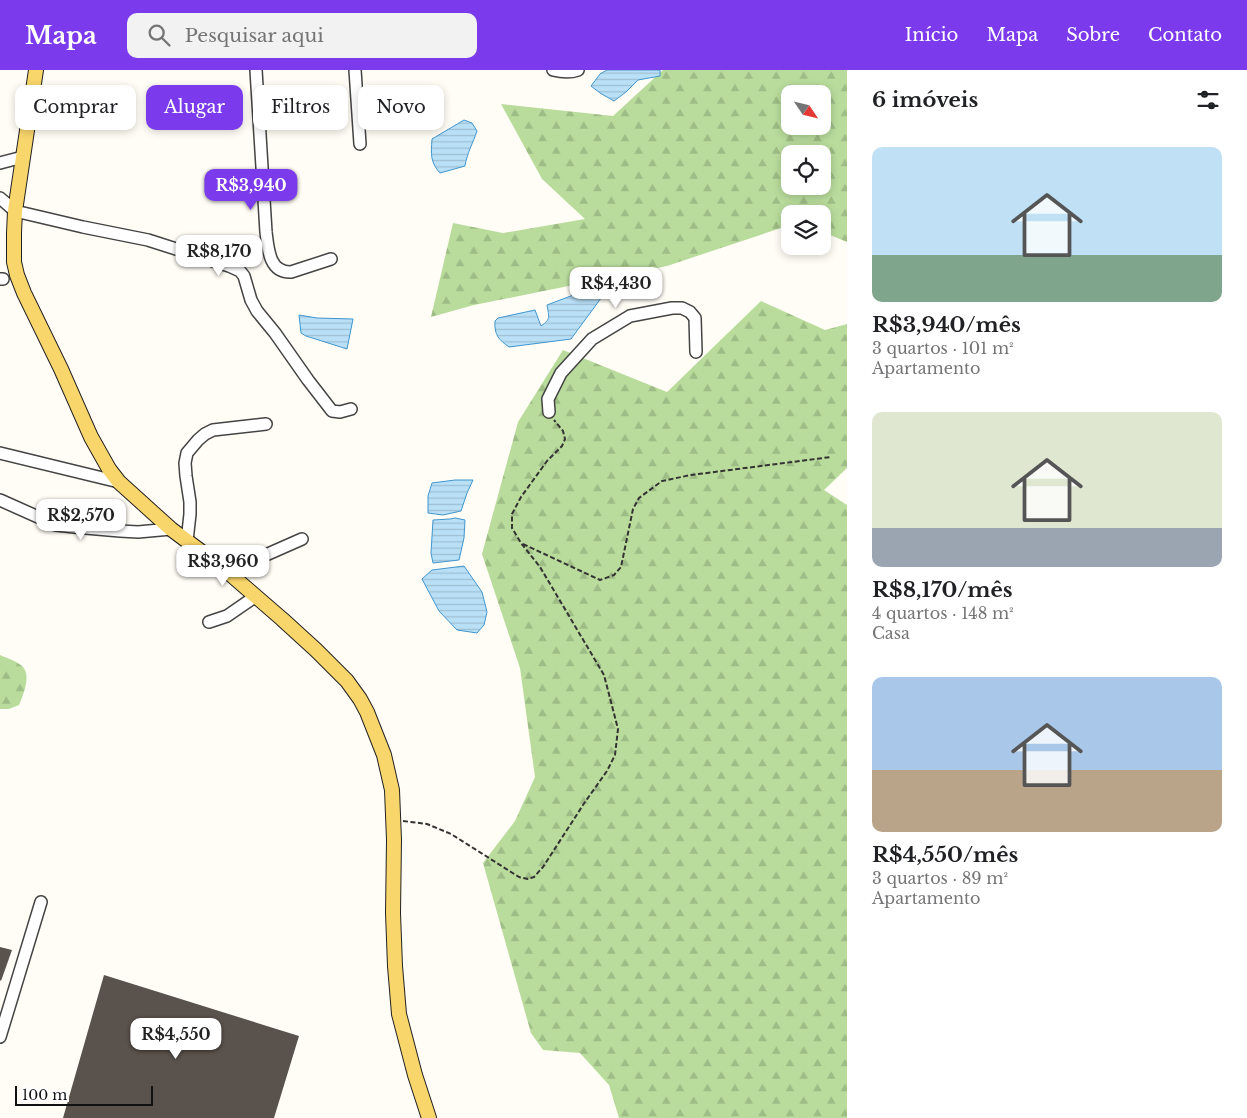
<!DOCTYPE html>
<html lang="pt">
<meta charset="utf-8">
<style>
:root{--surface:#fff;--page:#f2f2f2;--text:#202124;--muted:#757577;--accent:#7c3aed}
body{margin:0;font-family:"Libre Baskerville",serif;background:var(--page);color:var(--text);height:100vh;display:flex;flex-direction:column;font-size:19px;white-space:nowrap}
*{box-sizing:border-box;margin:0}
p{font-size:16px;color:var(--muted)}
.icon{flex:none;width:28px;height:28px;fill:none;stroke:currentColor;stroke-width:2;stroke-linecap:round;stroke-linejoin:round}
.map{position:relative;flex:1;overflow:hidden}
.side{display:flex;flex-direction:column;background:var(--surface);width:400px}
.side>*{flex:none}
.hud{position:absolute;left:15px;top:15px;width:475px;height:45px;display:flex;gap:10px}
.needle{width:32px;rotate:125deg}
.fabs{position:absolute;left:781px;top:15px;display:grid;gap:10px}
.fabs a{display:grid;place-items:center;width:50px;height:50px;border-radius:10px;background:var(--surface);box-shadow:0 2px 8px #0003;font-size:25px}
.scale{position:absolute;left:15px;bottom:12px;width:138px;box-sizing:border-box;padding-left:5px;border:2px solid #111;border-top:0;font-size:14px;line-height:18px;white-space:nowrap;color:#111;-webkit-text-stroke:4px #fff;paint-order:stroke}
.price{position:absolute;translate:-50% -42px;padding:0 11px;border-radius:10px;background:#fff;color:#222;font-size:16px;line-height:32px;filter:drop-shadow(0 1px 2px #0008)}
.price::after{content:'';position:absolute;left:50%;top:30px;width:15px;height:11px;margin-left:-8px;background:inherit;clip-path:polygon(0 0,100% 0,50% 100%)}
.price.current{background:var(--accent);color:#fff}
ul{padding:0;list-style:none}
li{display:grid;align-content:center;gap:10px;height:265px;padding:0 25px}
li span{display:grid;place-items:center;height:155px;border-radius:10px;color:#555}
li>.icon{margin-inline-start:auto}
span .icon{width:90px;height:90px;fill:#fffc;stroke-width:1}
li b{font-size:21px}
h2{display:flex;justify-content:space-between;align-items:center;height:60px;padding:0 25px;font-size:21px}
.chip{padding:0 18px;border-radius:10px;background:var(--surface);box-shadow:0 2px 8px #0003;font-size:18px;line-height:45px}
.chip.current{background:var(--accent);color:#fff}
header{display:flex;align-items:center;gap:30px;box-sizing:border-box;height:70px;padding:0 25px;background:var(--accent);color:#fff}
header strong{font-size:24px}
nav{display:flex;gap:28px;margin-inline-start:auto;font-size:18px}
.search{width:350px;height:45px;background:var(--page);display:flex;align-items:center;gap:12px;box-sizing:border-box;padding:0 18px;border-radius:10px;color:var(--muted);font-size:19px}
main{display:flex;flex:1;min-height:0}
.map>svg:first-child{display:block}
.forest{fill:url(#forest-firs);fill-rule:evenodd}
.water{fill:url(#water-rules);stroke:#3f96cf}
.building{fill:#5a524d}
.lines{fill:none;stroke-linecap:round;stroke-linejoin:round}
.minor-casing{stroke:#444;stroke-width:14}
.major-casing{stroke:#222;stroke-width:16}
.path{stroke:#333;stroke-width:2;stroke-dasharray:5 2.5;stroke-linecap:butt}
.minor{stroke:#fff;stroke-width:11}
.major{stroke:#f9d66b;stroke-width:14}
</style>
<header>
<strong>Mapa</strong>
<div class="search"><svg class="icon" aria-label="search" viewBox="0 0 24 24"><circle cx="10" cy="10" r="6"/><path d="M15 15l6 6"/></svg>Pesquisar aqui</div>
<nav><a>Início</a><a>Mapa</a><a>Sobre</a><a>Contato</a></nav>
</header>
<main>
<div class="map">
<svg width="847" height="1048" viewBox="0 0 847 1048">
<defs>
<pattern id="forest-firs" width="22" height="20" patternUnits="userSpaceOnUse" patternTransform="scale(1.25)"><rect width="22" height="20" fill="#b9dc9c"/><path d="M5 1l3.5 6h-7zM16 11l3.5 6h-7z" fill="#9ebc85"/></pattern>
<pattern id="water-rules" width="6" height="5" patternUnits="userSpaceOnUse" patternTransform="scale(1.25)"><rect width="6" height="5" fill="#b9e0f7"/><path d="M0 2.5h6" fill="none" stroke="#9ebfd3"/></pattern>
</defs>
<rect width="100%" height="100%" fill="#fffdf5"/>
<path class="forest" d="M663 0H847V172L823 162 822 144H790V155L667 196 474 235 431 247 453 153 503 163 585 149 542 109 501 34 613 46ZM790 24H822V56H790ZM790 84H822V116H790Z
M761 231 825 260 847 254V398L824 420 847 435V1048H619L609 1015 580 983 543 980 531 963 483 793 515 751 535 707 520 598 482 484 518 352 563 280 667 322Z
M0 585C7 588 16 591 22 596 32 605 23 625 19 635L9 639H0Z"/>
<path class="water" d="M607 0H660V6L638 10 626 22 614 31 600 23 591 16 600 4Z
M464 50 472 53 477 61C473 73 467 83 465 96L440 103C430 92 431 84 432 69Z
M607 220 571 269 509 277C499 270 494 265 495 251L498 248 535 240 541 256C551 249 549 247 547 235L576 224Z
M299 245 317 248 353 249 347 279 306 266 301 263Z
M455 410H473L467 423 461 441 443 445 428 443V426L432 413Z
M455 448 465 450 464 468 459 490 433 493 431 483 433 450 450 449Z
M464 496 482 522 487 542 484 555 477 563 457 560 439 541 422 509 432 500Z"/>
<path class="building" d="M0 877 12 880 1 911 0 910Z
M104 905 299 966 274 1048H63Z"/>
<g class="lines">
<defs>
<path id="minor" d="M256 0 266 162C268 178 269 203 291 202L331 189
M355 0 360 74
M553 0C561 2 570 3 578 0
M0 93 23 87
M0 128 15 141 83 157 148 170 229 196 240 201 244 206 251 230 257 241 275 263 308 310 332 341 340 342 351 339
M0 209H3
M549 342 548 329 561 303 592 269 630 246 672 238H682L690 242 695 248 696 282
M0 383 119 412
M0 430 56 455 74 457 120 461 138 462 171 459
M187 471 190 444V432L186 406 185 393 187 383 198 370 205 364 213 360 266 354
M222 497 268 484 302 469
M209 552 227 546 256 526
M0 967 41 832"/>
<path id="major" d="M36 0 15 141 14 163V192L17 205 24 223 61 299 91 367 109 399 119 412 171 459 222 497 282 549 316 580 347 611 360 629 367 642 384 685 392 720 394 770 393 843 395 896 399 944 415 1005 429 1048"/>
</defs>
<use href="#minor" class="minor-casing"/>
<use href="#major" class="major-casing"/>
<path class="path" d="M523 474 600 510 614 505 621 497 633 439 639 428 662 411 691 405 831 387
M403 751 427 754 451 764 519 807 528 809 534 807 543 797 585 732 607 701 615 685 618 659 604 605 540 497 521 473 512 458V444L521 427 547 391 562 376 565 369 563 361 554 350"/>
<use href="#minor" class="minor"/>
<use href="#major" class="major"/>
</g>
</svg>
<div class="fabs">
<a><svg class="needle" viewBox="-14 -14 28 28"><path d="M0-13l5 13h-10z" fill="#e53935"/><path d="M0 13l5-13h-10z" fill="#757577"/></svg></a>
<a><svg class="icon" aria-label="locate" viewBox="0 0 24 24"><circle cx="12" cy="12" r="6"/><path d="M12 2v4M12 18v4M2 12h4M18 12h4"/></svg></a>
<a><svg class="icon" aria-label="layers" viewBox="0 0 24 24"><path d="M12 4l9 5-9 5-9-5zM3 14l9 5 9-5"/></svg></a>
</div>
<div class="scale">100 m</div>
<b class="price current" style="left:251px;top:141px">R$3,940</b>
<b class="price" style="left:219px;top:207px">R$8,170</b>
<b class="price" style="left:616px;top:239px">R$4,430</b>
<b class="price" style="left:81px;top:471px">R$2,570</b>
<b class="price" style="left:223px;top:517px">R$3,960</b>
<b class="price" style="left:176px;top:990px">R$4,550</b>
<div class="hud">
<a class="chip">Comprar</a>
<a class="chip current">Alugar</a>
<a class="chip">Filtros</a>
<a class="chip">Novo</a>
</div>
</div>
<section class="side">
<h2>6 imóveis<svg class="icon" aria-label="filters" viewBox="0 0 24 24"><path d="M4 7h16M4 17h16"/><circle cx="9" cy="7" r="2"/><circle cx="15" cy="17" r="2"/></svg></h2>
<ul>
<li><span style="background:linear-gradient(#bfe0f5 70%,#7fa58c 0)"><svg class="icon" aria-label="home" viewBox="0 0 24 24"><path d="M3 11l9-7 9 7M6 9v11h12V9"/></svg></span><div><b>R$3,940/mês</b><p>3 quartos · 101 m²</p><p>Apartamento</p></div></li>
<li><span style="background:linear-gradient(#dfe7d0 75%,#9aa5b1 0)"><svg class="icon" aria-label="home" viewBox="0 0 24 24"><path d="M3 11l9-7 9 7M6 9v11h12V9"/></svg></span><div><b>R$8,170/mês</b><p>4 quartos · 148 m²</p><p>Casa</p></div></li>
<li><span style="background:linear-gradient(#a9c7e8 60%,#b9a48a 0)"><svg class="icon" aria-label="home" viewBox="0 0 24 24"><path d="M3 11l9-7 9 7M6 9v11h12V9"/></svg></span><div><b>R$4,550/mês</b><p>3 quartos · 89 m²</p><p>Apartamento</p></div></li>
</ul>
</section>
</main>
